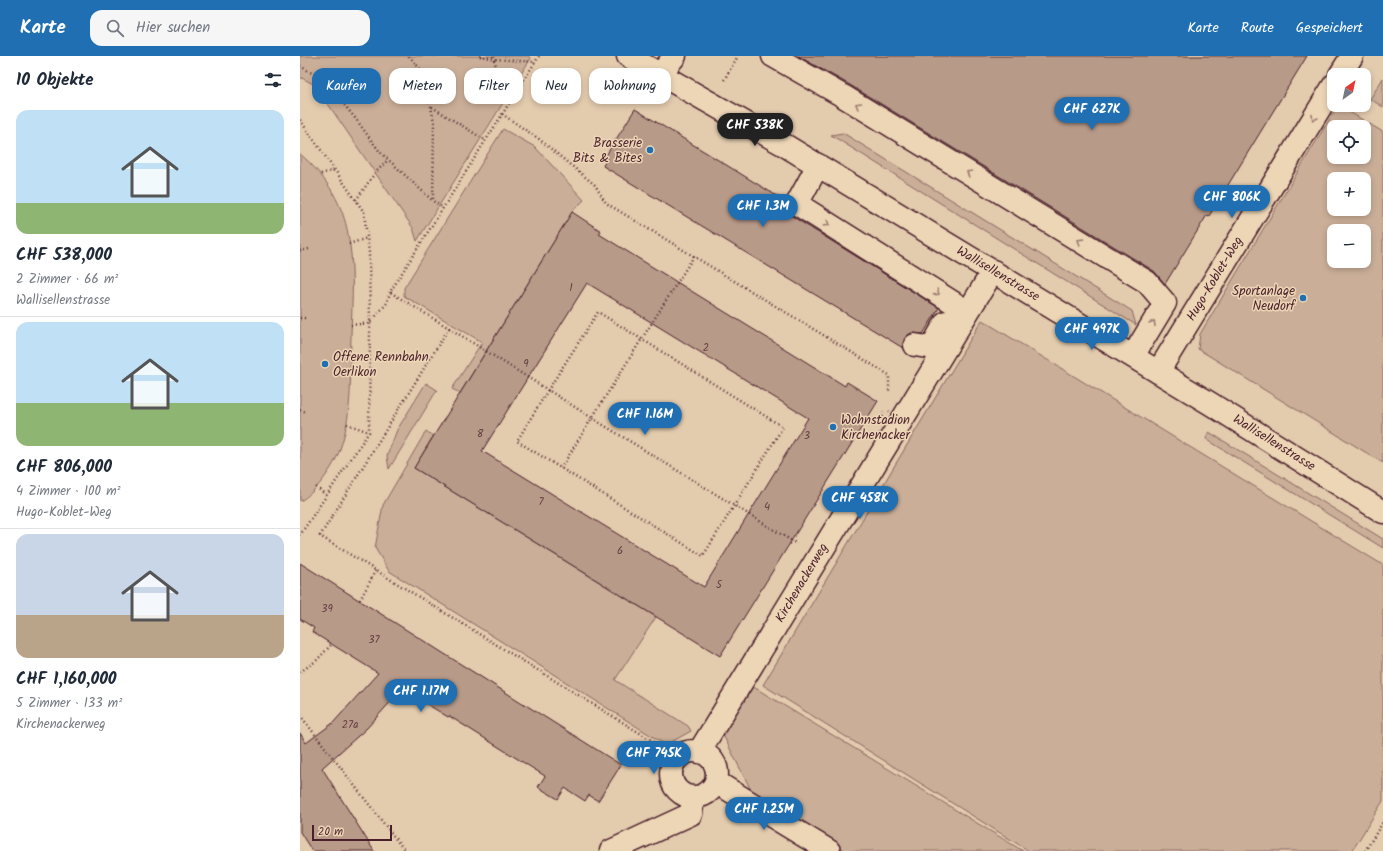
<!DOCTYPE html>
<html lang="de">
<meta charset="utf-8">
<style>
:root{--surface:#fff;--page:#f6f6f7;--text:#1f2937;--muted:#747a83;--line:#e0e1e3;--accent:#1f6fb2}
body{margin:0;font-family:Kalam,sans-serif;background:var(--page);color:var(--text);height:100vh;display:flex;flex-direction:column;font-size:15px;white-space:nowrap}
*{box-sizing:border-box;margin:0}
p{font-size:13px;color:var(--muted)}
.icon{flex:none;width:22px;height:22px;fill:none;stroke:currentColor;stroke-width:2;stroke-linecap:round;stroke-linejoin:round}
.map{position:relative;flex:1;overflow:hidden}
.drawer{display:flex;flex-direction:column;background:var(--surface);width:300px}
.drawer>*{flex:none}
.guide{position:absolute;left:12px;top:12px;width:380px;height:36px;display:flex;gap:8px}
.needle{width:26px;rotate:33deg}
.tools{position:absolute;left:1027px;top:12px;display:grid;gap:8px}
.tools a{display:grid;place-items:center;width:44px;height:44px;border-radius:8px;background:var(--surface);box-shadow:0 2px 6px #0003;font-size:20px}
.scale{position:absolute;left:12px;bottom:10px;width:80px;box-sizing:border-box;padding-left:4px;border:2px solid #4a1f2b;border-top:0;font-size:11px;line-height:14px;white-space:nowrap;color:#4a1f2b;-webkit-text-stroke:3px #edd6b6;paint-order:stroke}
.price{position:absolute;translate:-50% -34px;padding:0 9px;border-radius:14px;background:var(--accent);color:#fff;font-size:13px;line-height:26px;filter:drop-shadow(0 1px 2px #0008)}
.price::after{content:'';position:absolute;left:50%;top:24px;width:12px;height:9px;margin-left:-6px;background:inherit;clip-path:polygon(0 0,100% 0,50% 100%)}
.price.on{background:#222;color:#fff}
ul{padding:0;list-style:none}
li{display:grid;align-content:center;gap:8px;height:212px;padding:0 16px}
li+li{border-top:1px solid var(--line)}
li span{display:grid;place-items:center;height:124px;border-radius:12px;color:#555}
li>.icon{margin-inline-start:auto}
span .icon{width:72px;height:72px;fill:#fffc;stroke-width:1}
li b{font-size:17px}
h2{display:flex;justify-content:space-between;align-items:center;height:48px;padding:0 16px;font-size:17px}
.tag{padding:0 14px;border-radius:12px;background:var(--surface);box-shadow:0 2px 6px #0003;font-size:14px;line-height:36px}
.tag.on{background:var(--accent);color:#fff}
header{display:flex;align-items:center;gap:24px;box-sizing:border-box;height:56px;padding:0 20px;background:var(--accent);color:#fff}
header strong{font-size:19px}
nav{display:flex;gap:22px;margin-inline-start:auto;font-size:14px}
.search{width:280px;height:36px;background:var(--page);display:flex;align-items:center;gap:10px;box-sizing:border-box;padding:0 14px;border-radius:12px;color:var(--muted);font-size:15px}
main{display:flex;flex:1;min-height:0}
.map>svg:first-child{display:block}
.green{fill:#caae98;stroke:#8a6662;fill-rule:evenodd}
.building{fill:#b89a89;stroke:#4a1f2b;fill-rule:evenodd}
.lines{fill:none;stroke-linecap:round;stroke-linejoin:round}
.minor-casing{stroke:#4a1f2b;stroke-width:25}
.path{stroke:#4a1f2b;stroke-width:2.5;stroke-dasharray:1 3;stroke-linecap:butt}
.minor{stroke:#edd6b6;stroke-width:22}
.path-bridge{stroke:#4a1f2b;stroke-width:2.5;stroke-dasharray:1 3;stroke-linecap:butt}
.oneway{stroke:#9c7a70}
.poi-dot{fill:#1f6fb2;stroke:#edd6b6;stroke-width:1.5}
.labels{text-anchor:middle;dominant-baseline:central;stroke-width:3;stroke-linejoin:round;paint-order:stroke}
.number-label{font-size:11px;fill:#663e42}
.poi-label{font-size:13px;fill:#4a1f2b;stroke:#edd6b6;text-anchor:end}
.street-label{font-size:13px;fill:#4a1f2b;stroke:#edd6b6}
</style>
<header>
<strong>Karte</strong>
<div class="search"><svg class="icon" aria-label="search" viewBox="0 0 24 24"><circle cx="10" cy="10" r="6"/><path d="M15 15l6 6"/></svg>Hier suchen</div>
<nav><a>Karte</a><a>Route</a><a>Gespeichert</a></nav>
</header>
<main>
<section class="drawer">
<h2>10 Objekte<svg class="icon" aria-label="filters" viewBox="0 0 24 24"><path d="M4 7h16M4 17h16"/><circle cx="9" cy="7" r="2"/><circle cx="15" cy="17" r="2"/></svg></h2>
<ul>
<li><span style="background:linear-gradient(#bfe0f5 75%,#8fb573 0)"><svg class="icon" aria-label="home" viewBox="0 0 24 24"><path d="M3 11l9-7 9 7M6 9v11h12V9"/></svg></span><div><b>CHF 538,000</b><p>2 Zimmer · 66 m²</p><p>Wallisellenstrasse</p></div></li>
<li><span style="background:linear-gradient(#bfe0f5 65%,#8fb573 0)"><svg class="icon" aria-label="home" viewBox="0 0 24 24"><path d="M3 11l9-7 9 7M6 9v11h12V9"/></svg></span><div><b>CHF 806,000</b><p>4 Zimmer · 100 m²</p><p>Hugo-Koblet-Weg</p></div></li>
<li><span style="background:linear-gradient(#c9d6e8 65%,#b9a48a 0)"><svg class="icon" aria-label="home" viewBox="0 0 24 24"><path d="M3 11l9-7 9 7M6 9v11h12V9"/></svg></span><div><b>CHF 1,160,000</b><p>5 Zimmer · 133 m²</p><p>Kirchenackerweg</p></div></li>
</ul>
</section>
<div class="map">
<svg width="1083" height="795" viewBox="0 0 1083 795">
<rect width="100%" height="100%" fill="#e3cbae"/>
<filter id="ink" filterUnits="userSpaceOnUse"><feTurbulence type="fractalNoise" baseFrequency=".025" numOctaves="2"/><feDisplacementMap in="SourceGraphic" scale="8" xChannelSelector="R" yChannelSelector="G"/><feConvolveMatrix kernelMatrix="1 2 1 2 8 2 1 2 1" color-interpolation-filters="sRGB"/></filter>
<g filter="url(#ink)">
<path class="green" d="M0 0H228L231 2 117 185 113 172 15 29 0 21Z
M1083 22V51L1070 43Z
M1038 49 1083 76V407L898 293 900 278ZM1034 71H1064V101H1034ZM1034 123H1064V153H1034ZM1034 175H1064V205H1034Z
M203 73 235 91 284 144 272 156 160 337 152 333 182 286 104 240V232Z
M543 77 832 255 836 269 531 79Z
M0 98C23 117 41 144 47 173 55 207 52 245 51 279 50 316 53 355 41 390 36 408 17 436 0 445Z
M682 264 1083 509V745L1052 795H729L463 629Z
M126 327 137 334 89 413 87 400 97 374Z
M126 375 133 380 114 412 356 561 315 624 388 670 391 675 366 689 89 515 75 492 83 449Z
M909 376 1083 483V492L906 383Z
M452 630 723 795H545L453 738 422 677Z"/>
<path class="building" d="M498 0H1007L909 160 907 159 865 228 854 215 550 29Z
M335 53 485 145 486 154 490 159 639 252 623 278 611 277 606 281 603 287V292L303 110 307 102 305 101Z
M272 156 301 175 299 178 545 330 547 326 578 345 420 600 114 412ZM287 227 508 362 404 531 182 395Z
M0 507 321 709 298 745 289 739 285 745 265 732 258 743 238 731 245 720 149 660 148 661 102 633 67 672 22 712 74 795H12L0 776V677L6 687 33 667 78 617 12 576 14 572 0 563Z"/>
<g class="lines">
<defs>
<path id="minor" d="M328 0 486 90 911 348 1083 456
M473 0 543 40 847 226 865 247 833 300
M361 17 375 0
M1040 19 1052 0
M518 109 497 148 657 249
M615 289 627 291 634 287 646 266
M858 316 1034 29
M371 718a23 23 0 1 1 46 0a23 23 0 1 1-46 0Z
M399 696 693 215
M416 726 529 795
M311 795 391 758 393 742"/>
</defs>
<use href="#minor" class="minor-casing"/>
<path class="path" d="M109 0 122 15 126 34 131 51 134 66 133 145 143 152
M180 0 195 3 235 6
M193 0 202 29 210 45
M239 0 90 236 149 272 20 480 374 698
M0 10 24 24 55 62 80 96 133 145
M424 24 438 0
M132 51 185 84
M202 58 239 83 295 129 306 147 589 319V335
M0 64 64 156 69 197 70 267 69 376 0 479
M21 118 35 114
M56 144 75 117 88 104
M49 188 67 182
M0 195 9 193
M394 200 292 362 497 488
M0 262H5
M51 269 70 267 87 247 90 236
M149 272 248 334 298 256 483 371 403 500 217 385 248 334 292 362 261 412
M0 354 7 356
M47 368 69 376
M16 431 26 439
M60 544 76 514
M0 616 16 605 32 588
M0 659 105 795
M1065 795 1083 766"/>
<use href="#minor" class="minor"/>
<path class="path-bridge" d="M584 356 582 362 589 366 592 364 593 360 589 355"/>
</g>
<defs><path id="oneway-chevron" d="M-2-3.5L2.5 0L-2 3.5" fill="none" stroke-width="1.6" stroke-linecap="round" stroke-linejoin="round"/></defs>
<g class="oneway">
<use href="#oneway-chevron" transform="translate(558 49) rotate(-149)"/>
<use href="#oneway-chevron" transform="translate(1014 62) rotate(121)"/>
<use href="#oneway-chevron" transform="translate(669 117) rotate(-149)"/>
<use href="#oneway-chevron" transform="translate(527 168) rotate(32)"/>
<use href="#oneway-chevron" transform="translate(780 185) rotate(-148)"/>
<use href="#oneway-chevron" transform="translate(637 237) rotate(32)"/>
<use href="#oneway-chevron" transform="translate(853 267) rotate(-59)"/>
</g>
</g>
<g class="poi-dot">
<circle cx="350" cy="94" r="4"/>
<circle cx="1003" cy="242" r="4"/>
<circle cx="25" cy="308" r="4"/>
<circle cx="533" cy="371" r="4"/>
</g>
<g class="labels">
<g class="number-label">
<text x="271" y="232">1</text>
<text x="406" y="292">2</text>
<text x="226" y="308">9</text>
<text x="180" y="378">8</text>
<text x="507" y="380">3</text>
<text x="241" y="446">7</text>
<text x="467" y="451">4</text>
<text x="320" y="495">6</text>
<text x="419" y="529">5</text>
<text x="27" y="553">39</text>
<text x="74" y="584">37</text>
<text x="50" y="669">27a</text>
</g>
<g class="poi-label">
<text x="342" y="87">Brasserie<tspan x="342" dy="15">Bits &amp; Bites</tspan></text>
<text x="995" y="235">Sportanlage<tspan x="995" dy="15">Neudorf</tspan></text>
<text x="33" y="301" text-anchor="start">Offene Rennbahn<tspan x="33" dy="15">Oerlikon</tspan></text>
<text x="541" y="364" text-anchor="start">Wohnstadion<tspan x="541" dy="15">Kirchenacker</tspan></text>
</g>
<g class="street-label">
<text transform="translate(698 218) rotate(31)">Wallisellenstrasse</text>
<text transform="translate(915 223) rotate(-59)">Hugo-Koblet-Weg</text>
<text transform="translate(974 387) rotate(32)">Wallisellenstrasse</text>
<text transform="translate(502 527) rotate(-59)">Kirchenackerweg</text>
</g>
</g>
</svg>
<div class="tools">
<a><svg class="needle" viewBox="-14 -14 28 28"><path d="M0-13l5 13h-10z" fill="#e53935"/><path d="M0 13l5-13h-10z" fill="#747a83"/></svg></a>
<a><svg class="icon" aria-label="locate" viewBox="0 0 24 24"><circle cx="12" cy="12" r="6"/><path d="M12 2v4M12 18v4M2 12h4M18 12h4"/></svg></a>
<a>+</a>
<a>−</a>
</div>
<div class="scale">20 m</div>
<b class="price" style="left:792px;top:75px">CHF 627K</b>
<b class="price on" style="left:455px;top:91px">CHF 538K</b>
<b class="price" style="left:932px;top:163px">CHF 806K</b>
<b class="price" style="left:463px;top:172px">CHF 1.3M</b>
<b class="price" style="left:792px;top:295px">CHF 497K</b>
<b class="price" style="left:345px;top:380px">CHF 1.16M</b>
<b class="price" style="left:560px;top:464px">CHF 458K</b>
<b class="price" style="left:121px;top:657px">CHF 1.17M</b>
<b class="price" style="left:354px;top:719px">CHF 745K</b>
<b class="price" style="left:464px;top:775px">CHF 1.25M</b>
<div class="guide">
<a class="tag on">Kaufen</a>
<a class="tag">Mieten</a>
<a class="tag">Filter</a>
<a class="tag">Neu</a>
<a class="tag">Wohnung</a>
</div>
</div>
</main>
